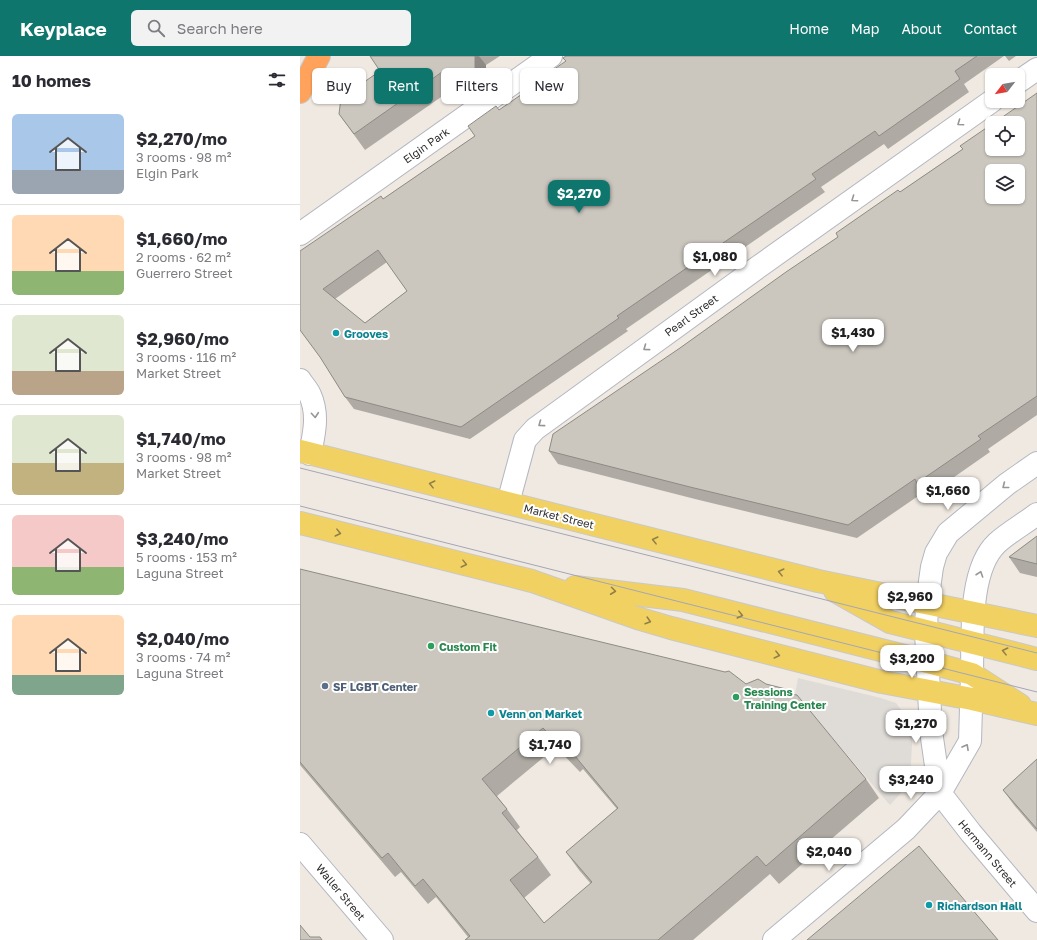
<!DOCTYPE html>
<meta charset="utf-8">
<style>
:root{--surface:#fff;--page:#f2f2f3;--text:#2b2b33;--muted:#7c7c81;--line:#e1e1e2;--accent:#0f766e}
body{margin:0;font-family:"Golos Text",sans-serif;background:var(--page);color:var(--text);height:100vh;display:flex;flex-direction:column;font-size:15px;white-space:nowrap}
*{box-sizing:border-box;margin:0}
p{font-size:13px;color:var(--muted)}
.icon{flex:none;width:22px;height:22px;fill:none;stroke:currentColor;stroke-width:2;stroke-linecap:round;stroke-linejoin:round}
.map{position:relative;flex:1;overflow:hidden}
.details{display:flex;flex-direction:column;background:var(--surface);width:300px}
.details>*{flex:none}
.banner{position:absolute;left:12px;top:12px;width:380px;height:36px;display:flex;gap:8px}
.needle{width:26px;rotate:239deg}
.tools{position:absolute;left:685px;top:12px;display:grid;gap:8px}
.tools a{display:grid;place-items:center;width:40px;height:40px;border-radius:6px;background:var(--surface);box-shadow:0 1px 3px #0004;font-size:20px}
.price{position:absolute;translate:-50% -34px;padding:0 9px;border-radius:8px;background:#fff;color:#222;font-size:13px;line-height:26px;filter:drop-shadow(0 1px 2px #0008)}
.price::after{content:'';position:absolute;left:50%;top:24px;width:12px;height:9px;margin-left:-6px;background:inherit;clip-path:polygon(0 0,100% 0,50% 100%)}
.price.selected{background:var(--accent);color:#fff}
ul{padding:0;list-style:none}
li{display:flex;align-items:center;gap:12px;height:100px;padding:0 12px}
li+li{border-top:1px solid var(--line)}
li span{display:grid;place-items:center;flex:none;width:112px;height:80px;border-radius:6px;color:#555}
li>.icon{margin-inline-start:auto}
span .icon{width:48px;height:48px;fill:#fffc;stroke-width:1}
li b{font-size:17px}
h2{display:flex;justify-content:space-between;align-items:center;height:48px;padding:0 12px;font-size:17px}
.pill{padding:0 14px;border-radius:6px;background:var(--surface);box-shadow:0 1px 3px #0004;font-size:14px;line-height:36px}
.pill.selected{background:var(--accent);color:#fff}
header{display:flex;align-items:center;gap:24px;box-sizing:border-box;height:56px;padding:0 20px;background:var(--accent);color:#fff}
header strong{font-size:19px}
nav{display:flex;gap:22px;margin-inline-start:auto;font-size:14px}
.search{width:280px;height:36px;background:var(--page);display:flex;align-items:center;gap:10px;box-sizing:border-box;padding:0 14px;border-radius:6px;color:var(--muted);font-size:15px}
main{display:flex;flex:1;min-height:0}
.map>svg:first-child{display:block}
.plaza{fill:#dfdcd8}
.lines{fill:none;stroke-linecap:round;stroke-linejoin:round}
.minor-casing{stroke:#b4b7c1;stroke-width:24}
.secondary-casing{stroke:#b4b7c1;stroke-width:24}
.primary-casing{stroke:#c9c9c9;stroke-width:24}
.motorway-casing{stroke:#c9c9c9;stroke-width:24}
.minor{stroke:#fff;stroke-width:22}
.secondary{stroke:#fff;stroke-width:22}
.primary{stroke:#f2d163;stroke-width:22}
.motorway{stroke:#ffa35c;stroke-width:22}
.tram{stroke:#a3a6b8;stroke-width:1}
.wall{fill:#afaba4;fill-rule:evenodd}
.shaded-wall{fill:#8e8b86}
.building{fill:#cbc7bf;stroke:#8e8b86;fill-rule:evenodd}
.oneway{stroke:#969696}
.oneway2{stroke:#908048}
.culture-dot{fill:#0f9aa8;stroke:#fff;stroke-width:1.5}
.leisure-dot{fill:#2e9e5b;stroke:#fff;stroke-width:1.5}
.service-dot{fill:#5c6f8a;stroke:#fff;stroke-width:1.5}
.labels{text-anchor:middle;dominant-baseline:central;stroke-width:4;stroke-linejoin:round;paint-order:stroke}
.street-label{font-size:11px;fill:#2e2e2e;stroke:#fff}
.culture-label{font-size:11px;font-weight:bold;fill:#0d838f;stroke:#fff;text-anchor:start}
.leisure-label{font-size:11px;font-weight:bold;fill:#27864d;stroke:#fff;text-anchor:start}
.service-label{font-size:11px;font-weight:bold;fill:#4e5e75;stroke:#fff;text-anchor:start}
</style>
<header>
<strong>Keyplace</strong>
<div class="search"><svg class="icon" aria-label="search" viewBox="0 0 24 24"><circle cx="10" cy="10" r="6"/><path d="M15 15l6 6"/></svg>Search here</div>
<nav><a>Home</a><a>Map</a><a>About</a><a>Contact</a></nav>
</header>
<main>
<section class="details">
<h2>10 homes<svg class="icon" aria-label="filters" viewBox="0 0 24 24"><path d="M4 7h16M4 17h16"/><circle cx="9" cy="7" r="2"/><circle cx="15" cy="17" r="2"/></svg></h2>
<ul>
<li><span style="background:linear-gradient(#a9c7e8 70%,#9aa5b1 0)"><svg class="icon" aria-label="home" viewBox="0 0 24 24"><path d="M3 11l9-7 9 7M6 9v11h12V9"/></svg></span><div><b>$2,270/mo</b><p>3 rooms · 98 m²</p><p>Elgin Park</p></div></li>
<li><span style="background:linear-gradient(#ffd9b3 70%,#8fb573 0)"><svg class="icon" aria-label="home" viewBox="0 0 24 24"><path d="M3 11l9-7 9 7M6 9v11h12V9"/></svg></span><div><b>$1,660/mo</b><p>2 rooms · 62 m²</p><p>Guerrero Street</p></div></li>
<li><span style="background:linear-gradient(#dfe7d0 70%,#b9a48a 0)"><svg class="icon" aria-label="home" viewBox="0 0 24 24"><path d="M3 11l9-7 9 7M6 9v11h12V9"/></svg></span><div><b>$2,960/mo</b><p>3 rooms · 116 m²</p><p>Market Street</p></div></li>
<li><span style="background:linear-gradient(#dfe7d0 60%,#c2b280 0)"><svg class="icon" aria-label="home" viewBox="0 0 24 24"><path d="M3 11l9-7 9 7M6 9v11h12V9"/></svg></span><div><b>$1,740/mo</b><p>3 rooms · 98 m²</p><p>Market Street</p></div></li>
<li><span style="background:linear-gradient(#f6c9c9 65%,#8fb573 0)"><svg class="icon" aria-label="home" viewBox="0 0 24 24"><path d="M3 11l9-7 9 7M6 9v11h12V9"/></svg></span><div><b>$3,240/mo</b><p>5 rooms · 153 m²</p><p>Laguna Street</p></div></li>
<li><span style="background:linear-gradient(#ffd9b3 75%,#7fa58c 0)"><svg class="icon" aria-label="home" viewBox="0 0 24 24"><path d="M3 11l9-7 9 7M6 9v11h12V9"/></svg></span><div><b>$2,040/mo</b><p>3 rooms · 74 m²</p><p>Laguna Street</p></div></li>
</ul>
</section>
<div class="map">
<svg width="737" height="884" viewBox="0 0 737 884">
<rect width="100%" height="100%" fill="#efe9e1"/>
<path class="plaza" d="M498 622 581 642 596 647 613 670 610 727 590 749 495 638Z"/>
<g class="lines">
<defs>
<path id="minor" d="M718 26 737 13
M0 178 251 0
M0 324C3 329 8 334 10 339 19 359 14 378 10 398
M208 447 225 384 235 373 461 209 692 45
M626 576 631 675 640 737 671 777 737 855
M0 788 82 884
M474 884 606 773 640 737 670 685 672 618"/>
<path id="secondary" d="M626 576 627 547 632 511 636 497 648 477 707 428 737 407
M672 618C673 582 668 514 697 487 709 476 724 468 737 458"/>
<path id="primary" d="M0 395 518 525 737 570
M0 467 232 525 337 562 371 572 582 626 672 643 737 658
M275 531 383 544 628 606 672 618 720 649
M535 535 590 566 737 603"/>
<path id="motorway" d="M0 36 19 0"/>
</defs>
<use href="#minor" class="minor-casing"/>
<use href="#secondary" class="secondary-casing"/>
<use href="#primary" class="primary-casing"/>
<use href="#motorway" class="motorway-casing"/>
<use href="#minor" class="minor"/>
<use href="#secondary" class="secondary"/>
<use href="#primary" class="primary"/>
<use href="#motorway" class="motorway"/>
<path class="tram" d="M0 412 737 597
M0 450 737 636"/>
</g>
<path class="wall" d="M70 0H200L186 9V30L178 37 154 32 65 94 39 58 80 15Z
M266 0H704L664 28 669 36 588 93 584 88 521 131 525 136 326 273 328 275 170 383 54 353 45 341 23 305 0 274V195L83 143 175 80 199 54 254 16 266 5ZM87 206 107 235 65 267 35 243Z
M705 0H716L709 5Z
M737 37V359L688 393 690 396 627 440 624 436 557 482 399 444 258 408 249 395 380 292 538 181 600 136 663 93Z
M737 480V521L720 517 709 501Z
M0 513 566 723 579 742 479 828 470 818 393 884H165L168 881 136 841 128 848 101 816 95 821 0 709ZM256 691 280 716 283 713 317 753 266 796 279 814 291 828 244 867 224 842 251 819 238 801 217 774 220 771 207 753 197 740Z
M737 703V776L714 749 703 734Z"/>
<path class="shaded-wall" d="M175 0H179L186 9V30L175 15Z"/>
<path class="building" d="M70 0H175V15L167 21 142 16 54 78 39 58 41 42 80 15Z
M266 0H677L655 15 660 23 579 80 575 75 512 118 516 123 317 260 319 262 161 371 45 341 20 301 0 274V195L81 140 83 143 175 80 168 70 196 50 199 54 254 16 253 14 266 5 263 2ZM78 194 107 235 65 267 23 233Z
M737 37V340L678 380 681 383 617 427 615 423 548 469 390 431 249 395 253 378 380 292 486 216 538 181 536 177 598 134 600 136 663 93 660 90 692 68V93H718V67H694ZM692 115H718V141H692Z
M737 480V508L709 501Z
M0 513 425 616 429 615 446 628 458 623 466 628 486 633 490 638 497 639 566 723 466 810 457 800 358 884H165L170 880 123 823 115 830 88 797 82 802 0 706ZM243 672 267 698 270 694 318 752 266 796 292 826 244 867 210 824 238 801 202 757 207 753 182 723Z
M737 703V773L703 734Z
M619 790 698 884H507Z
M0 869 10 881H20L22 884H0Z"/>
<defs><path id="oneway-chevron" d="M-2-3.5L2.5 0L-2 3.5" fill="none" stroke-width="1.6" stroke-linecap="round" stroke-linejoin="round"/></defs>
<g class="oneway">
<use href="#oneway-chevron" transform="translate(660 67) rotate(145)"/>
<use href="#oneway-chevron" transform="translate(554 143) rotate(145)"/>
<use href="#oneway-chevron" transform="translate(346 292) rotate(144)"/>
<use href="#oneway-chevron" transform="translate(15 359) rotate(85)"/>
<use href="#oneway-chevron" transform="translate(241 368) rotate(144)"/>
<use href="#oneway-chevron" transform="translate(705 430) rotate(142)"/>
<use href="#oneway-chevron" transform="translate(680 518) rotate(-71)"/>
<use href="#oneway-chevron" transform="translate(666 691) rotate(-61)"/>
</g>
<g class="oneway2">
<use href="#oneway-chevron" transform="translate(132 428) rotate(-166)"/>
<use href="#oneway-chevron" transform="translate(38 477) rotate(14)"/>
<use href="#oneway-chevron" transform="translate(355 484) rotate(-166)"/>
<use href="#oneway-chevron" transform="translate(164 508) rotate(14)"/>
<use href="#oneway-chevron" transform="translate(481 516) rotate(-166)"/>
<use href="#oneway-chevron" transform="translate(313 535) rotate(7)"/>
<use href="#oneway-chevron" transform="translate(440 559) rotate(14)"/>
<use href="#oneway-chevron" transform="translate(348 565) rotate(17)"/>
<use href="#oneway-chevron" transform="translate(705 595) rotate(-166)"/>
<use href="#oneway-chevron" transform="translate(477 599) rotate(14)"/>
</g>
<g class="culture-dot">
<circle cx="36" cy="277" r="4"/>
<circle cx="191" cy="657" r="4"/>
<circle cx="629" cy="849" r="4"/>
</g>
<g class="leisure-dot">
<circle cx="131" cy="590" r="4"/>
<circle cx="436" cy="641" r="4"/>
</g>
<circle class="service-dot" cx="25" cy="630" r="4"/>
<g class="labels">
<g class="street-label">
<text transform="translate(126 89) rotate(-35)">Elgin Park</text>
<text transform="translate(391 259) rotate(-36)">Pearl Street</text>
<text transform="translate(259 460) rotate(14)">Market Street</text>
<text transform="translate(688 797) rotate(50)">Hermann Street</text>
<text transform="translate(41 836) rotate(50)">Waller Street</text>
</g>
<g class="culture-label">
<text x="44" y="277">Grooves</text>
<text x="199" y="657">Venn on Market</text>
<text x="637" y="849">Richardson Hall</text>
</g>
<g class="leisure-label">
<text x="139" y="590">Custom Fit</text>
<text x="444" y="635">Sessions<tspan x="444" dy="13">Training Center</tspan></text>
</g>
<g class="service-label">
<text x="33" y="630">SF LGBT Center</text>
</g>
</g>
</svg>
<div class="tools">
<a><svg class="needle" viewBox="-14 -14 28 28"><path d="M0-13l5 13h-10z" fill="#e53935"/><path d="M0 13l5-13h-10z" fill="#7c7c81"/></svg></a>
<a><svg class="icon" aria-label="locate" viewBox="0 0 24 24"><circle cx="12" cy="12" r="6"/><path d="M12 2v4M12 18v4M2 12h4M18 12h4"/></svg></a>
<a><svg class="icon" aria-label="layers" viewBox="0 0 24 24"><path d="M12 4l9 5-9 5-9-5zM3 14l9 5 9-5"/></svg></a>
</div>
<b class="price selected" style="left:279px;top:158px">$2,270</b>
<b class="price" style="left:415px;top:221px">$1,080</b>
<b class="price" style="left:553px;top:297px">$1,430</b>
<b class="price" style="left:648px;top:455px">$1,660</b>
<b class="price" style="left:610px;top:561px">$2,960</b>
<b class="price" style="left:612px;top:623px">$3,200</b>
<b class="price" style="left:616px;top:688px">$1,270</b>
<b class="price" style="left:250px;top:709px">$1,740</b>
<b class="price" style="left:611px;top:744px">$3,240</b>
<b class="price" style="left:529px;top:816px">$2,040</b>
<div class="banner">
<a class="pill">Buy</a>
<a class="pill selected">Rent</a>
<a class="pill">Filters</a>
<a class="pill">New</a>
</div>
</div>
</main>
